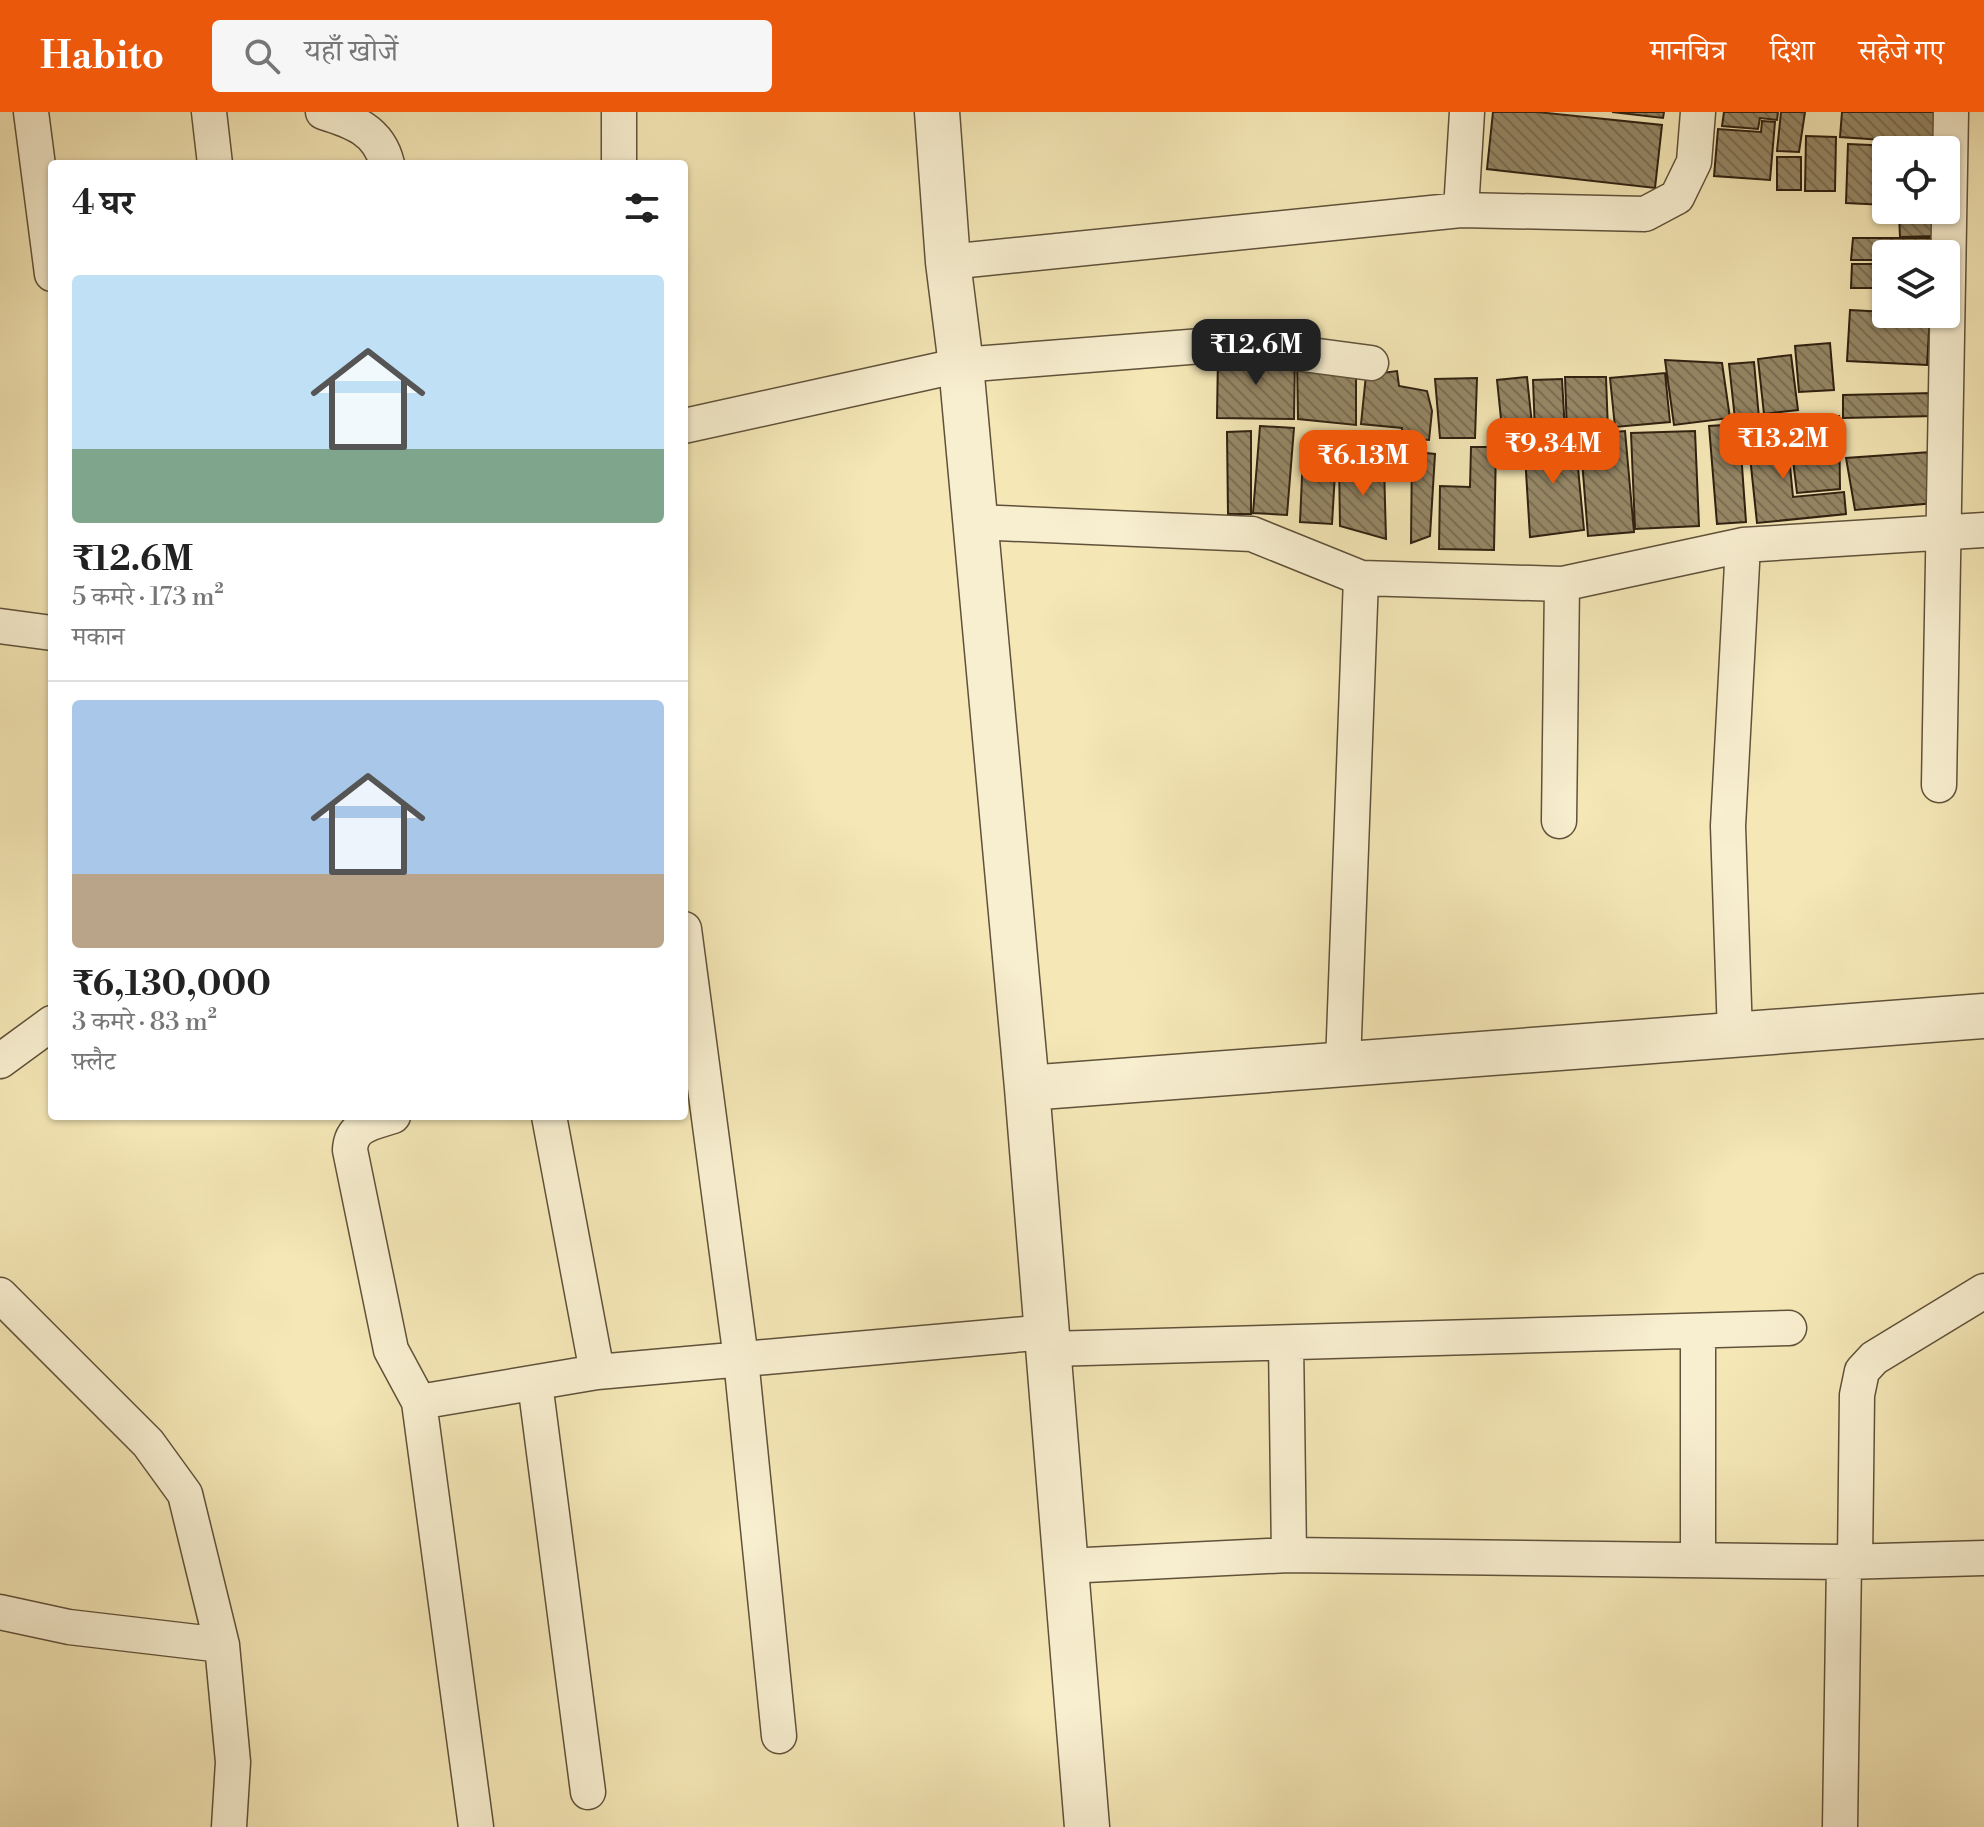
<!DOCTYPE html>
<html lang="hi">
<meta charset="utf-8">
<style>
:root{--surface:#fff;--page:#f6f6f6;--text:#222;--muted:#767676;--line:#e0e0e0;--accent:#ea580c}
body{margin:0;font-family:"Libre Bodoni","Noto Serif Devanagari",serif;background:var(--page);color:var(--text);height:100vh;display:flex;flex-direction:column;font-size:30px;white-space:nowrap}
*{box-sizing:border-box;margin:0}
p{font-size:26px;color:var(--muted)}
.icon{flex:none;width:44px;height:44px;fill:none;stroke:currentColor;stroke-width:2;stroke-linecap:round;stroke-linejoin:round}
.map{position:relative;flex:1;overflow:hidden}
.details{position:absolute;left:48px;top:48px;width:640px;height:960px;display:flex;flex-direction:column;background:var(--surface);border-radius:8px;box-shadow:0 2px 6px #0004}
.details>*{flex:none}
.controls{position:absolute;left:1872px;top:24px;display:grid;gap:16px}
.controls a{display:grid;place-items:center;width:88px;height:88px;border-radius:8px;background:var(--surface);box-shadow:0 2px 6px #0004;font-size:40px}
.price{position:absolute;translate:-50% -68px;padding:0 18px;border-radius:16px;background:var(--accent);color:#fff;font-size:26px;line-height:52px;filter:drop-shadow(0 2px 4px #0008)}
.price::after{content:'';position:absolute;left:50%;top:48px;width:24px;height:18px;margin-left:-12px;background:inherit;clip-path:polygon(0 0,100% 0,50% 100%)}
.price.on{background:#222;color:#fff}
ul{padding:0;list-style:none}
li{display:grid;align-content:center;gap:16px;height:424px;padding:0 24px}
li+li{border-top:2px solid var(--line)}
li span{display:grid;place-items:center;height:248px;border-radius:8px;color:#555}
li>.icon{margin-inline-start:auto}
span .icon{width:144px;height:144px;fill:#fffc;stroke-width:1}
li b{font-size:34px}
h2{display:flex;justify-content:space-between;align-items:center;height:96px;padding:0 24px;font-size:34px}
header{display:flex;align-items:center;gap:48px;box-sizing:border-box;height:112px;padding:0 40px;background:var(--accent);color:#fff}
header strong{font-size:38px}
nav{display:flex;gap:44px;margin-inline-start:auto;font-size:28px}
.search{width:560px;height:72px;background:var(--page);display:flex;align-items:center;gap:20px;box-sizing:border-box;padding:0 28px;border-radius:8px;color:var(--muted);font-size:30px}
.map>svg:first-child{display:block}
.building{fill:url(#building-back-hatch);stroke:#2f2111;stroke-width:2}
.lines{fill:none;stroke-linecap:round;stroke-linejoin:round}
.minor-casing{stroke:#60523a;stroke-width:37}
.tertiary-casing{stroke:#60523a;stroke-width:47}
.minor{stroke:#f8efd0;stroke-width:34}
.tertiary{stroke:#f8efd0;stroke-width:44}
</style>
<header>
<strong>Habito</strong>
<div class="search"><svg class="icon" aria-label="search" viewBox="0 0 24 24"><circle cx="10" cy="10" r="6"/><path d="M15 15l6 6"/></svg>यहाँ खोजें</div>
<nav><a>मानचित्र</a><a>दिशा</a><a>सहेजे गए</a></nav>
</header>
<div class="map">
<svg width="1984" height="1715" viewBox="0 0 1984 1715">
<defs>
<pattern id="building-back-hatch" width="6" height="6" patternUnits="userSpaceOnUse" patternTransform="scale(2)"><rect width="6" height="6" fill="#968867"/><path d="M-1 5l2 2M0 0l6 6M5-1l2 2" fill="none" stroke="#7b6f53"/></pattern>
</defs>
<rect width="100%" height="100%" fill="#f5e7b6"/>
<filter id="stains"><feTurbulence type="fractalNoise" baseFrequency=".0025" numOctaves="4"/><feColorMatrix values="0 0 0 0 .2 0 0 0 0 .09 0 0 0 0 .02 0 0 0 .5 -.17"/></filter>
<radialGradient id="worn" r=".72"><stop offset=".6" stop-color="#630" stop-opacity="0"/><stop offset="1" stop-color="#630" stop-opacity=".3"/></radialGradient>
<path class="building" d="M1493 0H1537L1662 13 1655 76 1487 57Z
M1612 0H1664L1663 6Z
M1724 0H1778L1777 8 1760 6 1758 17 1722 14Z
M1781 0H1805L1799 40 1777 39Z
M1842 0H1942L1940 32 1840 25Z
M1762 9 1775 10 1770 68 1714 64 1718 17 1761 20Z
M1806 24 1836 25 1835 79H1805Z
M1848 32 1938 36V38H1886V93L1846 91Z
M1777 45H1801V78H1777Z
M1936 101 1937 124 1900 125 1899 102Z
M1853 126H1935L1936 142H1886V148H1851Z
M1852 152H1886V176H1851Z
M1850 198 1886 200V202H1930L1927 253 1847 249Z
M1830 231 1834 278 1799 280 1795 234Z
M1218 243 1295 244 1294 307 1217 306Z
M1791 243 1798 298 1764 302 1758 247Z
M1297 247 1356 255V313L1298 307Z
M1665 248 1722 251 1730 306 1674 313Z
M1754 250 1759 306 1735 307 1729 252Z
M1397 259 1399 274 1427 279 1432 299 1429 328 1402 326V316L1361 312 1366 263Z
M1665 261 1670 310 1615 315 1610 266Z
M1527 265 1533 322 1503 326 1497 268Z
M1565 265H1606L1608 319 1567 320Z
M1477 266 1475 326H1440L1435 267Z
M1562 267 1565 319 1535 321 1533 268Z
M1933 281 1934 304 1843 306V283Z
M1839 304 1840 377 1797 381 1788 307Z
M1739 312 1746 410 1717 412 1709 314Z
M1786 313 1793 385 1844 380 1846 402 1757 411 1747 316Z
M1260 314 1294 316 1287 403 1253 401Z
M1251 319V402H1228L1227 320Z
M1625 319 1634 420 1588 424 1580 323Z
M1695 319 1699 414 1635 417 1631 321Z
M1575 325 1584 418 1530 425 1524 327Z
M1471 335H1496L1494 438 1439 437 1440 374 1470 375Z
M1412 337 1416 340 1435 342 1430 424 1411 431Z
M1930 340 1935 391 1855 398 1846 346Z
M1303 343 1336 344 1332 412 1300 410Z
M1339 349 1384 353 1386 427 1340 414Z"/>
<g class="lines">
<defs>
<path id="minor" d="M31 0 52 162
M209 0 215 52
M323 0C352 9 379 18 387 52
M619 0V52
M1461 98 1467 0
M948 150 1461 98 1645 102 1677 85 1694 50 1698 0
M684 314 961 253 1227 232 1371 251
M975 410 1252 422 1361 466 1562 472 1743 433 1984 418
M0 514 52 521
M1939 673 1951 0
M1559 709 1562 472
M684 817 741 1247 779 1624
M1735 923 1728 714 1743 433
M0 949 52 911
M1343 952 1361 466
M393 1004C372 1011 351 1013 350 1038L391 1238 419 1290
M549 1004 597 1260 1047 1220
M0 1183 148 1331 185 1382 222 1533 233 1650 229 1715
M1698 1219V1448
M1286 1231 1289 1443
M1049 1237 1789 1216
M535 1271 588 1680
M1855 1449 1857 1283 1862 1259 1874 1246 1984 1179
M1066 1454 1289 1443 1844 1450 1984 1446
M0 1500 69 1515 222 1533
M476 1715 419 1290 597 1260
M1840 1715 1844 1450"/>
<path id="tertiary" d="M937 0 948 150 961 253 1027 976 1087 1715
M1027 976 1984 904"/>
</defs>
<use href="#minor" class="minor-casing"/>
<use href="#tertiary" class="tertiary-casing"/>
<use href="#minor" class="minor"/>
<use href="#tertiary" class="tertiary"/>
</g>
<rect width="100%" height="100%" filter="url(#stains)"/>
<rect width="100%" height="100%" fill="url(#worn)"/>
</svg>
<div class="controls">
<a><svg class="icon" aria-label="locate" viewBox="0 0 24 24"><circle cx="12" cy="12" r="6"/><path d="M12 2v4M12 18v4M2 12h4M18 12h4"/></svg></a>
<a><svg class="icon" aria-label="layers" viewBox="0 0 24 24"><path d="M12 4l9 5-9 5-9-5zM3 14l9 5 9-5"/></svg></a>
</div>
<b class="price on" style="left:1256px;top:275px">₹12.6M</b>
<b class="price" style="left:1783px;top:369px">₹13.2M</b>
<b class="price" style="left:1553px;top:374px">₹9.34M</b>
<b class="price" style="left:1363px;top:386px">₹6.13M</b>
<section class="details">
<h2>4 घर<svg class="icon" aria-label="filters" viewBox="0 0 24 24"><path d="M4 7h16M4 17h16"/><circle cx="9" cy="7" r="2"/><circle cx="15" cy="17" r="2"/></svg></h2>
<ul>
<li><span style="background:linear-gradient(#bfe0f5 70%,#7fa58c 0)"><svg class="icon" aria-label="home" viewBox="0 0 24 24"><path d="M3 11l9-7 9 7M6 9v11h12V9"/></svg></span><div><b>₹12.6M</b><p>5 कमरे · 173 m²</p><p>मकान</p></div></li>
<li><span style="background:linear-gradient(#a9c7e8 70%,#b9a48a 0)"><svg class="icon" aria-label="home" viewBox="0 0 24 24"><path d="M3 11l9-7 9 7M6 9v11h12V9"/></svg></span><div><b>₹6,130,000</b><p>3 कमरे · 83 m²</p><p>फ़्लैट</p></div></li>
</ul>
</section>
</div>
